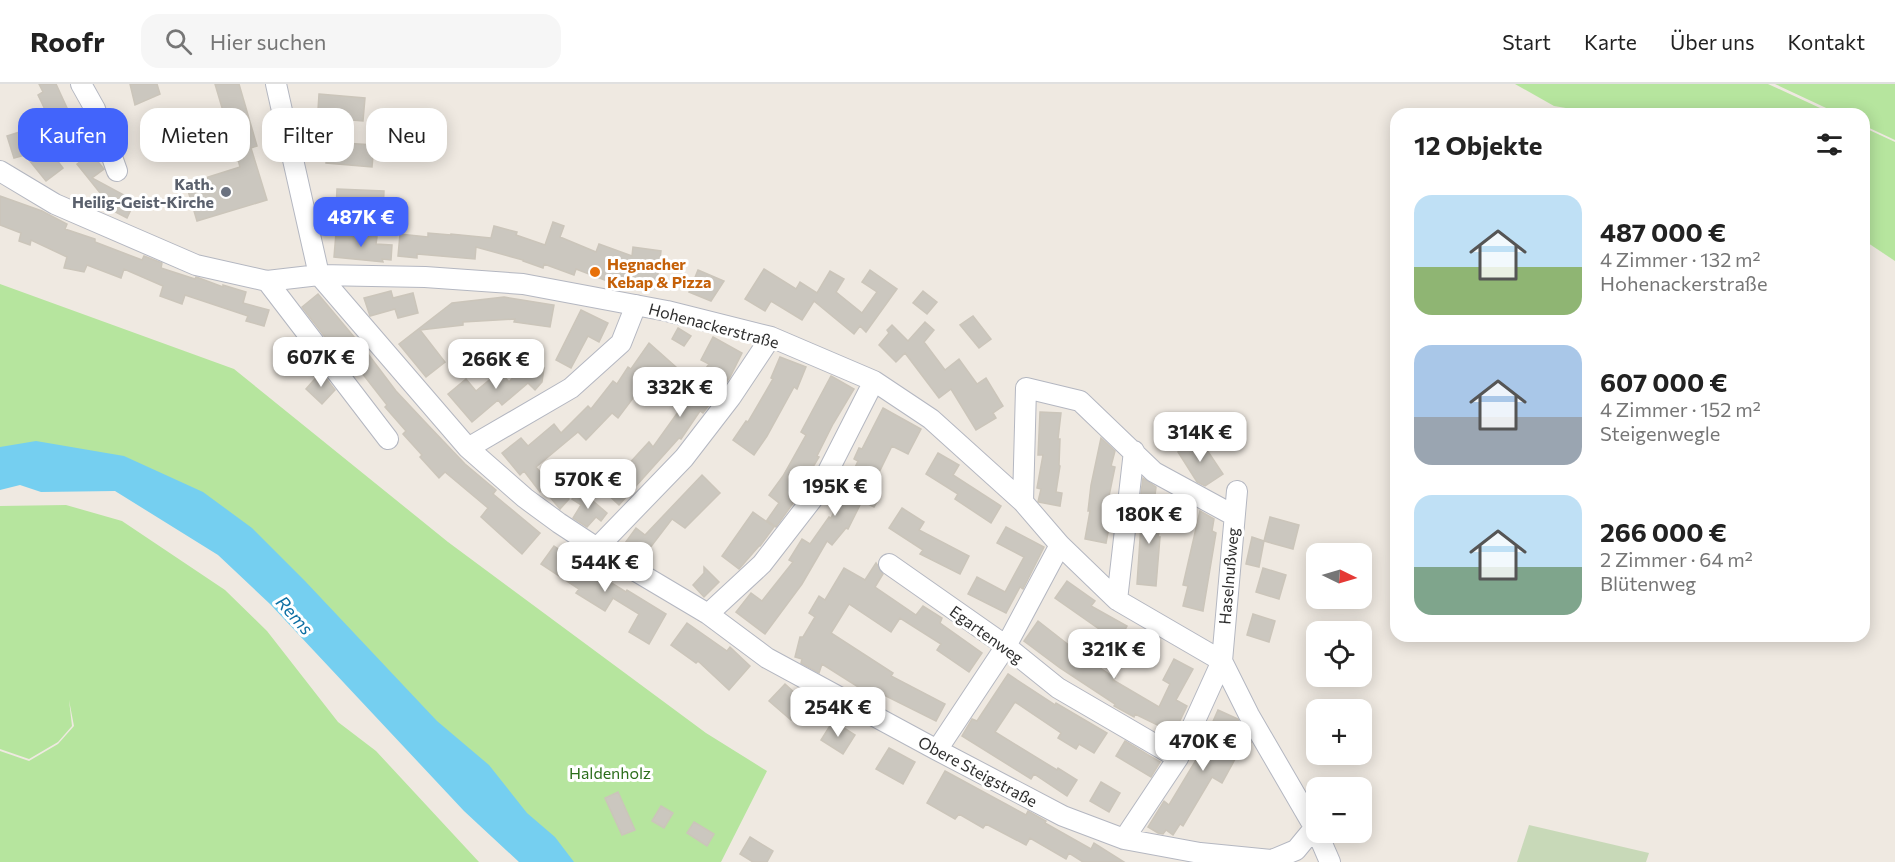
<!DOCTYPE html>
<html lang="de">
<meta charset="utf-8">
<style>
:root{--surface:#fff;--page:#f6f6f6;--text:#222;--muted:#767676;--line:#e0e0e0;--accent:#4264fb}
body{margin:0;font-family:Commissioner,sans-serif;background:var(--page);color:var(--text);height:100vh;display:flex;flex-direction:column;font-size:22px;white-space:nowrap}
*{box-sizing:border-box;margin:0}
p{font-size:20px;color:var(--muted)}
.icon{flex:none;width:33px;height:33px;fill:none;stroke:currentColor;stroke-width:2;stroke-linecap:round;stroke-linejoin:round}
.map{position:relative;flex:1;overflow:hidden}
.panel{position:absolute;left:1390px;top:24px;width:480px;height:534px;display:flex;flex-direction:column;background:var(--surface);border-radius:18px;box-shadow:0 3px 15px #0003}
.panel>*{flex:none}
.top-card{position:absolute;left:18px;top:24px;width:570px;height:54px;display:flex;gap:12px}
.needle{width:39px;rotate:95deg}
.fabs{position:absolute;left:1306px;top:459px;display:grid;gap:12px}
.fabs a{display:grid;place-items:center;width:66px;height:66px;border-radius:12px;background:var(--surface);box-shadow:0 3px 15px #0003;font-size:30px}
.price{position:absolute;translate:-50% -51px;padding:0 14px;border-radius:12px;background:#fff;color:#222;font-size:20px;line-height:39px;filter:drop-shadow(0 2px 3px #0008)}
.price::after{content:'';position:absolute;left:50%;top:36px;width:18px;height:14px;margin-left:-9px;background:inherit;clip-path:polygon(0 0,100% 0,50% 100%)}
.price.active{background:var(--accent);color:#fff}
ul{padding:0;list-style:none}
li{display:flex;align-items:center;gap:18px;height:150px;padding:0 24px}
li span{display:grid;place-items:center;flex:none;width:168px;height:120px;border-radius:18px;color:#555}
li>.icon{margin-inline-start:auto}
span .icon{width:72px;height:72px;fill:#fffc;stroke-width:1}
li b{font-size:26px}
h2{display:flex;justify-content:space-between;align-items:center;height:72px;padding:0 24px;font-size:26px}
.chip{padding:0 21px;border-radius:18px;background:var(--surface);box-shadow:0 3px 15px #0003;font-size:21px;line-height:54px}
.chip.active{background:var(--accent);color:#fff}
header{display:flex;align-items:center;gap:36px;box-sizing:border-box;height:84px;padding:0 30px;background:var(--surface);border-bottom:2px solid var(--line)}
header strong{font-size:28px}
nav{display:flex;gap:33px;margin-inline-start:auto;font-size:21px}
.search{width:420px;height:54px;background:var(--page);display:flex;align-items:center;gap:15px;box-sizing:border-box;padding:0 21px;border-radius:18px;color:var(--muted);font-size:22px}
.map>svg:first-child{display:block}
.green{fill:#b6e59e}
.cemetery{fill:#c8d9b8}
.water{fill:#75cff0}
.building{fill:#cbc7bf;stroke:#cbc5ba;stroke-width:1.5}
.lines{fill:none;stroke-linecap:round;stroke-linejoin:round}
.minor-casing{stroke:#b4b7c1;stroke-width:22}
.minor{stroke:#fff;stroke-width:20}
.worship-dot{fill:#6b7280;stroke:#fff;stroke-width:2}
.food-dot{fill:#e8710a;stroke:#fff;stroke-width:2}
.labels{text-anchor:middle;dominant-baseline:central;stroke-width:6;stroke-linejoin:round;paint-order:stroke}
.worship-label{font-size:16px;font-weight:bold;fill:#5b616d;stroke:#fff;text-anchor:end}
.food-label{font-size:16px;font-weight:bold;fill:#c56008;stroke:#fff;text-anchor:start}
.street-label{font-size:16px;fill:#2e2e2e;stroke:#fff}
.park-label{font-size:16px;fill:#2c6e1b;stroke:#fff}
.water-label{font-size:18px;font-style:italic;fill:#0d6fa3;stroke:#fff}
</style>
<header>
<strong>Roofr</strong>
<div class="search"><svg class="icon" aria-label="search" viewBox="0 0 24 24"><circle cx="10" cy="10" r="6"/><path d="M15 15l6 6"/></svg>Hier suchen</div>
<nav><a>Start</a><a>Karte</a><a>Über uns</a><a>Kontakt</a></nav>
</header>
<div class="map">
<svg width="1895" height="778" viewBox="0 0 1895 778">
<rect width="100%" height="100%" fill="#efe9e1"/>
<path class="green" d="M1515 0H1768L1833 30H1601L1554 22Z
M1775 0H1895V56L1865 42 1864 30H1839Z
M1865 44 1895 58V177L1865 157Z
M0 200 234 285 448 458 706 649 767 687 721 778H573L216 427 0 367Z
M66 421 122 437 225 506 267 547 338 638 376 667 479 778H0V667L29 677 58 660 74 642 69 616 72 642 58 658 29 675 0 665V422Z"/>
<path class="cemetery" d="M1529 741 1649 769 1646 778H1517Z"/>
<path class="water" d="M36 357 124 372 203 408 252 444 305 497 437 637 489 681 527 729 555 753 574 778H519L464 727 270 520 218 471 115 407 41 408 20 401 0 406V363Z"/>
<path class="building" d="M39 0H56L78 48 47 63 63 84 46 97 25 71 14 74 7 52 51 38 38 11 43 8Z
M130 0H157L160 10 135 21Z
M215 0H239L257 62 251 64 267 116 197 137 186 100 240 83 230 47 185 60 179 40 223 27Z
M319 10 365 14 363 37 326 34 330 51 303 57 300 46 317 42Z
M328 58 374 61 372 83 326 79Z
M91 69 104 85 92 94 135 117 127 134 96 118 101 110 77 80Z
M337 105 384 107 383 129 336 126Z
M0 112 42 127 67 140 65 145 95 155V158L142 176 144 172 162 179 161 184 195 195 196 193 199 194 223 203V201L246 208 243 219 269 226 264 242 246 237 248 232 185 211 182 220 160 212 163 202 124 185 121 194 87 181 84 188 64 184 67 173 31 156 30 161 19 157 21 149 0 141Z
M553 138 564 142 560 153 596 168 599 160 632 172 633 163 661 167 656 205 636 202 637 196 613 192 610 198 576 185 574 191 544 180 543 184 523 177V176L476 163 475 175 417 170V174L398 172 400 150 428 153V149L451 151V150L491 154 494 142 517 148 516 151 545 161Z
M336 149 377 153 376 160 392 161 391 176 382 175 383 178 334 173Z
M764 185 796 205 800 198 817 209 830 187 844 195 836 208 862 229 877 208 862 198 870 186 897 205 866 248 860 242 854 250 814 217 802 236 771 217 765 227 745 215Z
M698 186 724 197 711 217 689 208Z
M391 207 393 214 413 209 418 229 398 234 395 225 370 232 364 214Z
M923 207 937 218 927 230 913 219Z
M318 210 365 266 396 307 426 339 465 380 496 406 493 410 540 449 522 470 481 433 488 424 445 388 439 394 420 373 422 371 403 350 406 347 385 323 387 321 355 280 351 284 332 262 302 223Z
M504 213 554 221 550 243 514 238 515 235 463 238V241L420 246 445 278 426 293 399 260 452 219Z
M581 226 608 239 599 258 588 252 571 284 556 276Z
M973 232 991 255 979 264 960 241Z
M925 238 934 246 924 258 945 286 959 275 977 300 986 294 1003 322 993 329 996 334 976 346 951 305 939 314 905 269 896 278 879 261 889 249 887 246 892 241 908 257Z
M678 244 691 252 684 262 672 255Z
M713 253 742 269 730 293 703 329 700 327 681 355 679 354 619 421 604 407 649 358 653 363 686 317 684 315 709 280 701 276Z
M297 257 312 275 307 283 288 271Z
M649 259 676 283 665 295 655 285 618 334 612 329 586 356 578 348 536 383 550 400 540 408 524 387 520 391 502 369 521 354 528 362 554 340 561 349 588 322 591 325 613 297 617 300 628 283 631 285Z
M532 272 544 284 542 298 535 306 528 299 502 321 498 316 472 338 448 310 466 295 476 307 500 287 509 298Z
M780 273 806 283 797 305 794 303 767 352 754 371 733 356 746 337 748 338 773 295 771 294Z
M321 288 335 306 322 320 306 305Z
M831 292 854 305 833 340 817 372 819 373 799 406 801 408 776 443 767 436 779 419 769 411 783 392 806 351 801 348Z
M883 324 921 345 908 370 892 362 869 409 879 414 874 423 862 417 848 445 846 444 832 461 827 457 802 500 765 550 736 528 751 509 762 517 793 478 789 476 802 455 810 460 829 433 831 434 858 377 854 375 859 364 862 365Z
M1040 328 1061 329 1058 355H1060L1059 381 1060 382 1056 408 1062 409 1060 422 1038 418 1041 405 1037 404 1043 371H1038Z
M1101 354 1115 367 1111 382 1115 383 1109 412 1106 438H1110L1106 459 1085 455 1090 427H1088L1091 401Z
M1199 354 1223 390 1205 402 1197 398 1178 368Z
M938 369 959 381 953 391 1001 422 991 439 955 415 958 410 926 390Z
M702 391 720 409 685 444 672 435 643 473 625 459 636 444 645 451Z
M1143 394 1156 403 1154 419 1140 417Z
M555 397 569 415 560 425 544 406Z
M580 406 607 429 601 437 596 433 587 443 573 434 581 421 572 415Z
M1143 421 1164 425 1158 453H1160L1156 502 1137 500 1141 440H1140Z
M902 424 924 438 919 446 969 472 960 490 920 470 923 466 889 444Z
M1200 427 1214 435 1212 447 1216 449 1203 527 1183 522 1188 502 1183 501Z
M753 428 774 443 760 462H759L739 485 722 472Z
M1270 433 1299 441 1293 465 1264 457Z
M1006 443 1044 463 1023 505 1020 503 1006 529 968 510 977 493 1005 508 1024 473 997 459Z
M1252 453 1264 457 1259 483 1246 480Z
M554 462 584 482 626 508 627 506 666 530 649 560 629 548 639 530 613 514 605 527 576 509 579 505 541 480Z
M876 479 883 490 875 503 916 531 923 522 942 534 940 539 982 569 969 588 937 566 941 560 900 534 891 548 849 520 831 549 893 589 891 592 945 620 936 637 880 609 877 615 822 580 819 589 801 579 802 575 795 573 800 553H803L815 533 809 529 819 512 825 516 844 484 865 496Z
M704 483 719 498 704 513 693 501 704 489Z
M1263 484 1286 491 1279 515 1256 508Z
M1067 497 1095 517 1091 522 1127 542 1125 546 1154 563 1143 581 1125 571 1128 567 1097 550 1099 545 1055 514Z
M1253 530 1275 537 1269 558 1247 551Z
M1038 537 1070 562 1069 563 1115 594 1113 596 1159 623 1170 600 1163 596 1174 575 1193 585 1176 616 1187 622 1174 649 1135 630 1134 633 1114 622 1115 620 1060 584 1024 557Z
M687 539 727 567 730 563 750 582 729 606 698 577 696 579 671 561Z
M1008 590 1055 621 1056 619 1107 649 1094 669 1079 660 1076 665 1058 654 1061 649 1015 618 995 648 1057 686 1058 684 1077 696 1067 712 1034 690 1031 695 962 652 972 635 977 637Z
M785 600 806 619 791 636 769 617Z
M1218 626 1238 635 1239 638 1235 648 1249 655 1251 658 1246 669 1240 666 1222 699 1212 693 1183 742 1180 740 1173 751 1166 746 1163 750 1158 749 1148 743 1164 717 1169 721 1196 676Z
M833 637 855 651 843 670 821 656Z
M1125 657 1160 678 1151 693 1116 672Z
M889 664 915 678 903 700 876 685Z
M945 687 1026 731 1028 727 1046 737 1045 739 1091 765 1094 759 1124 778H1083L1069 769 1066 775 1030 754 1026 761 986 740 983 744 959 730 955 735 927 719Z
M1101 698 1120 709 1109 728 1090 717Z
M618 708 635 746 622 751 605 714Z
M661 722 673 729 664 744 652 737Z
M694 738 714 750 707 762 687 749Z
M750 753 773 767 767 778H753L740 770Z"/>
<g class="lines">
<defs>
<path id="minor" d="M81 0 95 25 117 87
M276 0 319 191 468 364 525 414 559 439 597 464 708 530 767 574 937 666 1063 732 1124 755 1200 769 1272 776 1296 766 1315 743
M0 87 55 120 196 181 267 197 319 191 425 193 523 200 667 227 771 253 874 297 931 335 1023 418 1060 461 1117 516 1222 577 1249 631 1317 748
M267 197 388 355
M468 364 571 304 621 259 636 221
M1023 418 1026 304 1080 317 1154 388 1233 431
M597 464 684 374 731 313 771 253
M889 480 1006 562 1058 604 1178 674
M1117 516 1134 367
M708 530 762 480 817 409 874 297
M937 666 1006 562 1060 461
M1317 748 1330 778
M1124 755 1178 674 1222 577 1237 407"/>
</defs>
<use href="#minor" class="minor-casing"/>
<use href="#minor" class="minor"/>
</g>
<circle class="worship-dot" cx="226" cy="108" r="6"/>
<circle class="food-dot" cx="595" cy="188" r="6"/>
<g class="labels">
<g class="worship-label">
<text x="214" y="99">Kath.<tspan x="214" dy="18">Heilig-Geist-Kirche</tspan></text>
</g>
<g class="food-label">
<text x="607" y="179">Hegnacher<tspan x="607" dy="18">Kebap &amp; Pizza</tspan></text>
</g>
<g class="street-label">
<text transform="translate(714 241) rotate(15)">Hohenackerstraße</text>
<text transform="translate(1228 492) rotate(-85)">Haselnußweg</text>
<text transform="translate(987 550) rotate(36)">Egartenweg</text>
<text transform="translate(978 687) rotate(28)">Obere Steigstraße</text>
</g>
<g class="park-label">
<text x="610" y="688">Haldenholz</text>
</g>
<g class="water-label">
<text transform="translate(295 531) rotate(48)">Rems</text>
</g>
</g>
</svg>
<div class="fabs">
<a><svg class="needle" viewBox="-14 -14 28 28"><path d="M0-13l5 13h-10z" fill="#e53935"/><path d="M0 13l5-13h-10z" fill="#767676"/></svg></a>
<a><svg class="icon" aria-label="locate" viewBox="0 0 24 24"><circle cx="12" cy="12" r="6"/><path d="M12 2v4M12 18v4M2 12h4M18 12h4"/></svg></a>
<a>+</a>
<a>−</a>
</div>
<b class="price active" style="left:361px;top:164px">487K €</b>
<b class="price" style="left:321px;top:304px">607K €</b>
<b class="price" style="left:496px;top:306px">266K €</b>
<b class="price" style="left:680px;top:334px">332K €</b>
<b class="price" style="left:1200px;top:379px">314K €</b>
<b class="price" style="left:588px;top:426px">570K €</b>
<b class="price" style="left:835px;top:433px">195K €</b>
<b class="price" style="left:1149px;top:461px">180K €</b>
<b class="price" style="left:605px;top:509px">544K €</b>
<b class="price" style="left:1114px;top:596px">321K €</b>
<b class="price" style="left:838px;top:654px">254K €</b>
<b class="price" style="left:1203px;top:688px">470K €</b>
<div class="top-card">
<a class="chip active">Kaufen</a>
<a class="chip">Mieten</a>
<a class="chip">Filter</a>
<a class="chip">Neu</a>
</div>
<section class="panel">
<h2>12 Objekte<svg class="icon" aria-label="filters" viewBox="0 0 24 24"><path d="M4 7h16M4 17h16"/><circle cx="9" cy="7" r="2"/><circle cx="15" cy="17" r="2"/></svg></h2>
<ul>
<li><span style="background:linear-gradient(#bfe0f5 60%,#8fb573 0)"><svg class="icon" aria-label="home" viewBox="0 0 24 24"><path d="M3 11l9-7 9 7M6 9v11h12V9"/></svg></span><div><b>487 000 €</b><p>4 Zimmer · 132 m²</p><p>Hohenackerstraße</p></div></li>
<li><span style="background:linear-gradient(#a9c7e8 60%,#9aa5b1 0)"><svg class="icon" aria-label="home" viewBox="0 0 24 24"><path d="M3 11l9-7 9 7M6 9v11h12V9"/></svg></span><div><b>607 000 €</b><p>4 Zimmer · 152 m²</p><p>Steigenwegle</p></div></li>
<li><span style="background:linear-gradient(#bfe0f5 60%,#7fa58c 0)"><svg class="icon" aria-label="home" viewBox="0 0 24 24"><path d="M3 11l9-7 9 7M6 9v11h12V9"/></svg></span><div><b>266 000 €</b><p>2 Zimmer · 64 m²</p><p>Blütenweg</p></div></li>
</ul>
</section>
</div>
